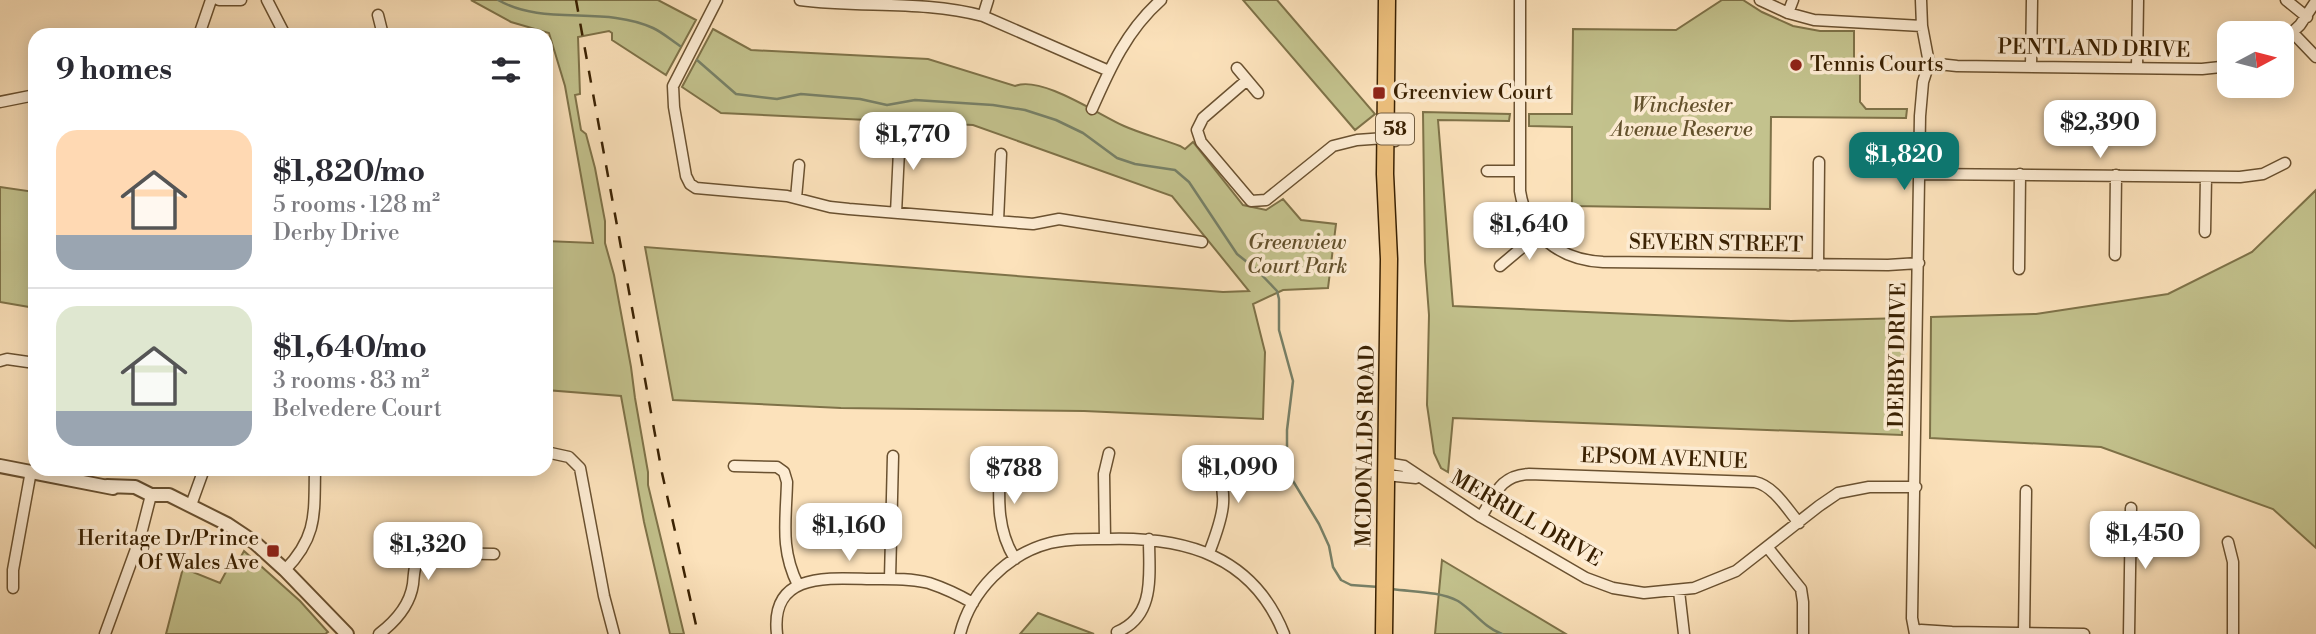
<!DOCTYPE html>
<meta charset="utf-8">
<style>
:root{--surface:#fff;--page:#f2f2f3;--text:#2b2b33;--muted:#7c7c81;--line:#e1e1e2;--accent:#0f766e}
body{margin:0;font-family:"Libre Bodoni",serif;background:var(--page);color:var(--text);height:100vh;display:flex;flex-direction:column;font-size:26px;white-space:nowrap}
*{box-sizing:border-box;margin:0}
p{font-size:23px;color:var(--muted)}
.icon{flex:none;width:38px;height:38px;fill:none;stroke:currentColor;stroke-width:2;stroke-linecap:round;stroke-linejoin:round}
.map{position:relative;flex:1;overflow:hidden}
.sheet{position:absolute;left:28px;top:28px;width:525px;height:448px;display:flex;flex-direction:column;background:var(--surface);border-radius:21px;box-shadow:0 4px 18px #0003}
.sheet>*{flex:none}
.needle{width:46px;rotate:83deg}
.buttons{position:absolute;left:2217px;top:21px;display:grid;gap:14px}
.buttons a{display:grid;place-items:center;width:77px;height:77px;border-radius:14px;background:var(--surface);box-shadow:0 4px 18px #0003;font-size:35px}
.price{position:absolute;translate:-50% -60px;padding:0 16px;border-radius:14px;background:#fff;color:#222;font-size:23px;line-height:46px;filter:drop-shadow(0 2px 4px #0008)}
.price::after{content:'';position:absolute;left:50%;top:42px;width:21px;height:16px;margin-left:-10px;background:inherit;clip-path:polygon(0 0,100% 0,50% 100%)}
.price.on{background:var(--accent);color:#fff}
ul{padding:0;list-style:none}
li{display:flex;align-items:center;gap:21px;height:175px;padding:0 28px}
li+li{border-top:2px solid var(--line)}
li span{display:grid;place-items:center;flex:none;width:196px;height:140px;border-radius:21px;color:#555}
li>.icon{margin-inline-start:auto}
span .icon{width:84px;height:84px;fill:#fffc;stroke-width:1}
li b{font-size:30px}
h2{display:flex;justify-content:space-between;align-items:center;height:84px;padding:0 28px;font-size:30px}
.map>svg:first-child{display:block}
.green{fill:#c3c28d;stroke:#7e7248;stroke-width:2}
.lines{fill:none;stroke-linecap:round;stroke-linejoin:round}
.stream{stroke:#778067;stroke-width:2.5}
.minor-casing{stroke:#6a5130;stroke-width:13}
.tertiary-casing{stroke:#6a5130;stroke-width:16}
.primary-casing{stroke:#3a2102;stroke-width:19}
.minor{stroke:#fdecd3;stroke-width:10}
.tertiary{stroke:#fdecd3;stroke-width:12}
.primary{stroke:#eec17e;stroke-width:16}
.rail{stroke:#3a2102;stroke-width:2.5;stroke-dasharray:12 12;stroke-linecap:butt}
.poi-dot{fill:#8f2418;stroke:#fdecd3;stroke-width:2.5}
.labels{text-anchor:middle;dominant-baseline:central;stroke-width:7;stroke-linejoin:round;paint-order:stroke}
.shield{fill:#fdecd3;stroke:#745e41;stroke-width:2}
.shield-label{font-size:19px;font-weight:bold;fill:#3a2102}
.street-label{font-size:21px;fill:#3a2102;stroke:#fdecd3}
.poi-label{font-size:21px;fill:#3a2102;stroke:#fdecd3;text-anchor:start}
.park-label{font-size:21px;font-style:italic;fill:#63512c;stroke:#fdecd3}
</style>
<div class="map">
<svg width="2316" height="634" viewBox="0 0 2316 634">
<rect width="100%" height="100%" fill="#fce2bb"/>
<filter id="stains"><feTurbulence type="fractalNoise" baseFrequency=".00286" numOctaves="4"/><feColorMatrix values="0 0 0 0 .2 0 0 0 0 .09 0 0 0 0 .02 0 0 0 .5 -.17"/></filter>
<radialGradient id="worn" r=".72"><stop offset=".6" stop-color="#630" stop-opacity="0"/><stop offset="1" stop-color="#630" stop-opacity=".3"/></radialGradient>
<path class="green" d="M471 0H658L696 20 666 75 612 40V33L609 31 578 37 580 94 575 95 581 130 586 134 595 168 605 221V243L614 275 631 367 635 398 648 472V485L684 634H670L644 522 621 396 546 390V241L593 243 565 86 549 33 511 22Z
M1243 0H1277L1375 114 1355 130Z
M1722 0H1743L1762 12 1793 26 1820 31H1854V73L1860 74V102L1866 109H1907L1906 118 1771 117 1770 209 1572 206V127L1529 126V114H1572L1573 29 1676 30Z
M713 29 751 50 928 59 1015 86C1041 75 1099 115 1124 126 1142 134 1162 139 1180 146L1185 149 1193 142 1243 205 1266 210 1283 199 1301 220 1336 224 1328 288 1283 290 1253 304 1265 352 1263 419 1084 411 841 408 673 400 645 247 1223 292 1249 291 1172 196 973 125 721 113 682 87Z
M1423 112 1510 114 1509 121 1438 120 1453 306 1791 321 1904 318 1902 435 1453 418 1448 472 1441 468 1434 453 1427 405 1429 315 1425 262Z
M0 187 35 192V308L0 302Z
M2316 190V548L2273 509 2101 447 1930 438 1931 317 2036 314 2168 294 2252 252Z
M244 551 300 601 328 632 325 634H166L183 568 220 583 234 557 239 560Z
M1442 560 1566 634H1435Z
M1038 613 1094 634H1020Z"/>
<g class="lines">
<path class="stream" d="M498 0C545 27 603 5 653 28 662 32 671 40 680 46
M697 60 736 94 777 99 801 94 860 99 887 105 915 100 993 105 1025 110 1056 120 1083 133 1117 158 1135 164 1175 170 1189 182 1237 254 1257 270 1277 291 1279 299V330L1293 381 1287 430V462L1293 481 1319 524 1329 546 1333 567 1341 580 1351 585 1379 587
M1392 589C1413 592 1439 591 1458 601 1474 611 1483 627 1502 634"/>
<defs>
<path id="minor" d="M219 0H241
M267 0 285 35
M717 0 673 86 674 107 686 176 690 184 696 188 787 196 830 207 849 209 1033 224 1059 219 1202 242
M800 0C861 8 923 0 983 16L1109 71
M1520 0V191C1527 235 1560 260 1603 262L1888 265 1919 263
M1760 0 1788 13 1814 20 1922 26
M2286 0 2307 17
M1788 13 1793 0
M378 15 383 35
M983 16 988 0
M2293 33 2316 57
M199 35 211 0
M2282 42 2300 25 2316 1
M1922 66 1929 63 1957 66 2202 69 2230 66
M2031 67 2032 0
M1237 68 1258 93
M2137 68 2138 0
M1247 80 1203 118 1197 130 1201 142 1251 201 1266 200 1333 146 1357 140 1385 138 1395 141
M0 102 35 95
M1092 109C1110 68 1127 30 1161 0
M1487 171H1519
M1920 174 2240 177 2263 174 2285 163
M796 198 799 165
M896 213 900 130
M998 221 1001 154
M2205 232 2206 177
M2115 255 2116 175
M1818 265 1819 162
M1500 266 1538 234
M2019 269 2020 174
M0 361 7 359 35 363
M546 452 569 457 580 468 604 596 614 634
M1000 458C999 494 995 527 1015 559
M1386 463 1404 466 1481 517 1586 578 1613 588 1644 593 1694 588 1736 571 1819 506 1838 493 1869 487H1916
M734 466 777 467 784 472 787 482C786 521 780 549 798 585
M1386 475 1416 478
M191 505 204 469
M1481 517C1495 495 1500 475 1529 474L1755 482C1774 486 1787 509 1799 523
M1105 539 1104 474 1109 453
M2228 542 2233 562V634
M1768 548 1801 589 1803 602V634
M1209 553C1220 524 1234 490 1210 464
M285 570C318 536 314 513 315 469
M890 579 893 456
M13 588V570L31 471
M1679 591 1684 634
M1117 632C1156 616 1149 574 1149 539
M1916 632 1921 630 1952 632 2084 634
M2024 633 2026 491
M105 634 140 538 151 495
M379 634C396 621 410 605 413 584 414 574 414 565 419 557L427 553 494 554
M777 634C770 572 828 578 870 579 889 579 910 578 929 583 944 588 959 595 973 603
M960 634C971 591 1007 554 1050 543 1070 538 1090 539 1109 539 1186 537 1253 556 1284 634
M1915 634 1912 618 1920 116 1923 82 1929 63 1922 26 1921 0
M2129 634 2131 508"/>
<path id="tertiary" d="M0 466 113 488
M107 486 135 487 151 495H169L227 524 254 542 285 570 347 634"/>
<path id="primary" d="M1384 634 1389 259 1385 174 1387 0"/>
</defs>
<use href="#minor" class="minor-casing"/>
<use href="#tertiary" class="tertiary-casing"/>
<use href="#primary" class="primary-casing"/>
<use href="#minor" class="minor"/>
<use href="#tertiary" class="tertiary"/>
<use href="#primary" class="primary"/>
<path class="rail" d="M576 0 662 473 698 634"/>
</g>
<g class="poi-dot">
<circle cx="1796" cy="65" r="7"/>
<rect x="1372" y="86" width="14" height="14" rx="3.5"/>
<rect x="266" y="544" width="14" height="14" rx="3.5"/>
</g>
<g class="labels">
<rect class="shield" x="1376" y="113.5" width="38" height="31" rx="5"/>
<g class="shield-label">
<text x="1395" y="129">58</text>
</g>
<g class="street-label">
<text transform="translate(2094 49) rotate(1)">PENTLAND DRIVE</text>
<text transform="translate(1716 244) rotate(1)">SEVERN STREET</text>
<text transform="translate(1898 355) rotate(-89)">DERBY DRIVE</text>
<text transform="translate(1366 446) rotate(-89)">MCDONALDS ROAD</text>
<text transform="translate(1664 459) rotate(2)">EPSOM AVENUE</text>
<text transform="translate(1526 519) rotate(30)">MERRILL DRIVE</text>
</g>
<g class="poi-label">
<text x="1810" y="65">Tennis Courts</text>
<text x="1393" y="93">Greenview Court</text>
<text x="259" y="539" text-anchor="end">Heritage Dr/Prince<tspan x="259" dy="24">Of Wales Ave</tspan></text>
</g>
<g class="park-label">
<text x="1682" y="106">Winchester<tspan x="1682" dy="24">Avenue Reserve</tspan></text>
<text x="1297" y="243">Greenview<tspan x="1297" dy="24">Court Park</tspan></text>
</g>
</g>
<rect width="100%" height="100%" filter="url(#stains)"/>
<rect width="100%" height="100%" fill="url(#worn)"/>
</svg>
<div class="buttons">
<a><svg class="needle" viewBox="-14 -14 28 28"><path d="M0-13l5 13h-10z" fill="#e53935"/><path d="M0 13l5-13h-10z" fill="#7c7c81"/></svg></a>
</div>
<b class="price" style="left:2100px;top:160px">$2,390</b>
<b class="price" style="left:913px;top:172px">$1,770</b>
<b class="price on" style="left:1904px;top:192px">$1,820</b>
<b class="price" style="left:1529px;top:262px">$1,640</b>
<b class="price" style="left:1238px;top:505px">$1,090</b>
<b class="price" style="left:1014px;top:506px">$788</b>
<b class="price" style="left:849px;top:563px">$1,160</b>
<b class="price" style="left:2145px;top:571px">$1,450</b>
<b class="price" style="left:428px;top:582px">$1,320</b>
<section class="sheet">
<h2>9 homes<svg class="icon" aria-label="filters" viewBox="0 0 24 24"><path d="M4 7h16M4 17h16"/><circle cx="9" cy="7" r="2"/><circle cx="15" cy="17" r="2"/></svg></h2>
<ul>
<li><span style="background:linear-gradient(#ffd9b3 75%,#9aa5b1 0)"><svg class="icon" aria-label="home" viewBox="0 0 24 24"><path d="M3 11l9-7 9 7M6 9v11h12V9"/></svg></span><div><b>$1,820/mo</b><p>5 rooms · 128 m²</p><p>Derby Drive</p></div></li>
<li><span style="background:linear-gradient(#dfe7d0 75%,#9aa5b1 0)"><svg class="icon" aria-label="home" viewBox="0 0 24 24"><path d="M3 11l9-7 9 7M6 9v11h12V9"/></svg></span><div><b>$1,640/mo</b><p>3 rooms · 83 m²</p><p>Belvedere Court</p></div></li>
</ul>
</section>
</div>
